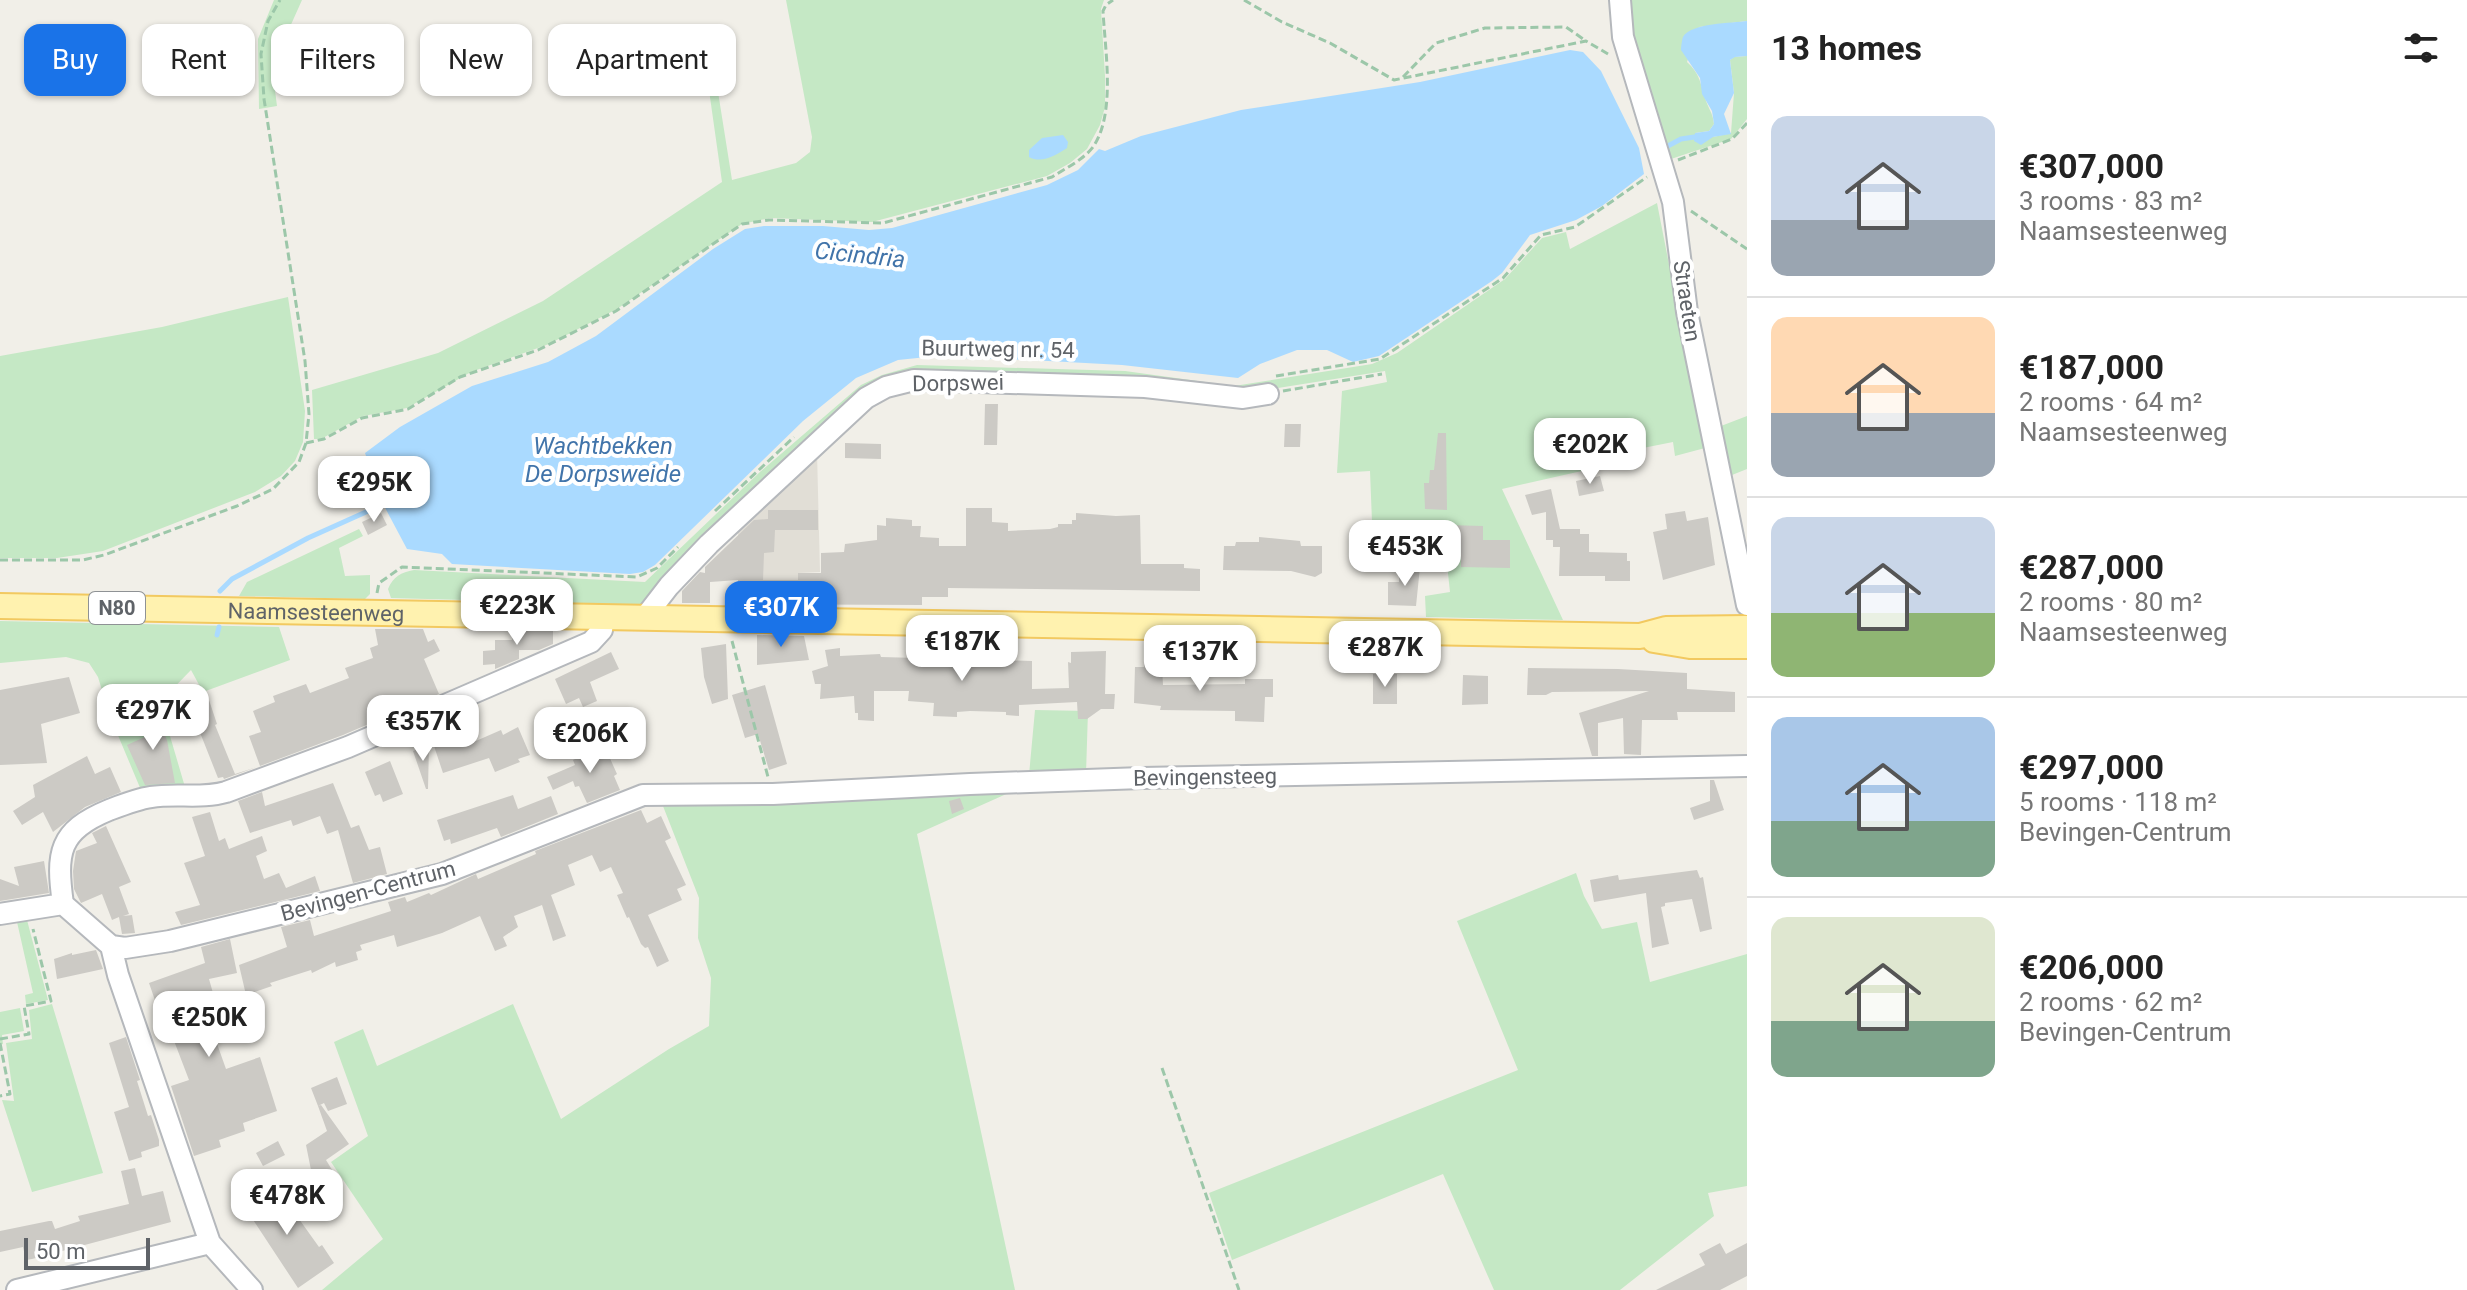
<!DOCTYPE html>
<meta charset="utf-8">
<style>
:root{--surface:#fff;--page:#f6f6f6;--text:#222;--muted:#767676;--line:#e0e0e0;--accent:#1a73e8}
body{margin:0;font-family:Roboto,sans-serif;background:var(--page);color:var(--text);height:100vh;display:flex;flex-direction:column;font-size:30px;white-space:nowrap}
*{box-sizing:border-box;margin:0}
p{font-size:26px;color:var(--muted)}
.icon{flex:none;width:44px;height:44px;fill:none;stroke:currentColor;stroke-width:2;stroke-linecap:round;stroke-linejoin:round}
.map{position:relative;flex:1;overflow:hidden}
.sheet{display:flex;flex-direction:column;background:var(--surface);width:720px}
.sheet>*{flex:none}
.banner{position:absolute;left:24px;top:24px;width:760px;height:72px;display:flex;gap:16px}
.scale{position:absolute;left:24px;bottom:20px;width:126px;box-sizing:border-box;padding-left:8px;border:4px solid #5f6368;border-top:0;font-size:22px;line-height:28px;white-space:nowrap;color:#5f6368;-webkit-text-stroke:6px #fff;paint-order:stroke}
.price{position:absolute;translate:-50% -68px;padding:0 18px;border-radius:16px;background:#fff;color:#222;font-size:26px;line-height:52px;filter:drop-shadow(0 2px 4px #0008)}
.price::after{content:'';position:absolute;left:50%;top:48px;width:24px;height:18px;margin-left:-12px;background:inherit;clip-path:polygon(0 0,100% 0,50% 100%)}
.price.selected{background:var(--accent);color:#fff}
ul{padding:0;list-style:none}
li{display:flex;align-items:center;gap:24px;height:200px;padding:0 24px}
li+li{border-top:2px solid var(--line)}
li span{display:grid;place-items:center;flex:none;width:224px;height:160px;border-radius:16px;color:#555}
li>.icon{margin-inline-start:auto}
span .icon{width:96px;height:96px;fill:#fffc;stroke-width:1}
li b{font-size:34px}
h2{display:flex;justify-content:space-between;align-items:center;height:96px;padding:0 24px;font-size:34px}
.pill{padding:0 28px;border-radius:16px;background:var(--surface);box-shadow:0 2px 6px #0004;font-size:28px;line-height:72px}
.pill.selected{background:var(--accent);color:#fff}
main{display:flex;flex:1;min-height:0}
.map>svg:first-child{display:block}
.education{fill:#e1ded6}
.green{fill:#c5e8c5}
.water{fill:#aadaff}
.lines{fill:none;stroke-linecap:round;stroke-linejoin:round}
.stream{stroke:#aadaff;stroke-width:5}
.building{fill:#cccac5}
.minor-casing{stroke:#b5b8bc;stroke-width:24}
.major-casing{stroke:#f2c960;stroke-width:28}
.path{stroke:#9cc7a9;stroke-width:3;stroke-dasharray:8 4;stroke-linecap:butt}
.minor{stroke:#fff;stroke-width:20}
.major{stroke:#fff2af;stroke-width:24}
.labels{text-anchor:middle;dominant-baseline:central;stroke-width:8;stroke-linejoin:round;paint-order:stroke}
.shield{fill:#fff;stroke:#8f9295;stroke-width:2}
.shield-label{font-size:20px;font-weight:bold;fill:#5f6368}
.street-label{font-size:22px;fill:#5f6368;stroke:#fff}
.water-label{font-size:24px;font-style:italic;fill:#4174aa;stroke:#fff}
</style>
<main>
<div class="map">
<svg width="1747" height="1290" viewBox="0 0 1747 1290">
<rect width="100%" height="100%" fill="#f1efe8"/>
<path class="education" d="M817 452 820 572 798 573 799 605 761 604 738 576V524Z"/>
<path class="green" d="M274 0H302L272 67 277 106 259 109 258 39Z
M786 0H1104L1101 9 1105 76V107L1100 125 1087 149 1070 163 1047 176 872 222 770 218 742 224 617 309 549 344 471 372 407 408 363 416 321 439H314L312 390 438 353 543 301 722 182 707 76 715 73 732 180 796 163 810 152 812 137Z
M1628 0H1747V21L1699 27 1687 62C1700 74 1700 82 1705 98 1708 108 1713 113 1714 124L1709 131 1695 133 1713 137 1731 133 1734 93 1730 60 1734 57 1747 56V119L1731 139 1668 160 1634 53Z
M1657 203 1705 448 1675 456 1673 442 1593 458 1595 468 1502 489 1563 620 1426 617 1425 596 1450 592 1445 545 1373 547 1370 471 1337 473 1342 391 1387 382 1385 371 1233 395 896 379 764 483 651 593 643 605 391 598 388 589C393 577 401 572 414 570L645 582 761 471 861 385 882 375 917 365 1125 371 1234 386 1372 364 1397 353 1505 279 1542 238 1566 232 1570 249Z
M288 297 305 411 303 442 295 461 281 476 255 492 103 551 57 558H0V356L162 327Z
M1747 416V469L1732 475 1721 426Z
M359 529 363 536 339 548 345 576 370 575V594L365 599 239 596 247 582Z
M0 621 279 627 290 660 203 692 191 670 160 702 185 787 141 790 109 714 98 677 89 663 66 657 0 663Z
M1035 710 1088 711 1086 774 1029 775Z
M1013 791 917 834 1015 1290H322L383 1239 331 1162 368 1136 334 1042 363 1029 377 1066 513 1004 561 1119 669 1049 709 1026 711 978 698 938 699 898 661 801Z
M1576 873 1584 896 1602 929 1637 922 1650 982 1747 954V1186L1708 1193 1714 1216 1620 1290H1494L1443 1174 1232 1260 1209 1193 1518 1070 1457 921Z
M27 920 48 1000 26 1004 25 995 33 993 17 922Z
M52 1004 103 1173 32 1192 2 1100 14 1101 6 1043 32 1039 29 1010Z
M20 1008 24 1031 2 1035 3 1044 0 1045V1012Z"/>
<path class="water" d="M1747 21V56L1735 57 1730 60 1734 93 1724 114 1731 134 1713 137 1701 145 1694 141 1695 133 1709 131 1714 124 1712 111 1702 94 1700 78 1681 50C1681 48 1682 39 1683 37 1690 23 1733 23 1747 21Z
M1570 50 1583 52 1601 71 1639 148 1644 174 1602 206 1576 220 1530 235 1502 273 1492 281 1379 356 1353 362 1327 350H1297L1260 364 1238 378 1122 365 1030 360 927 357 898 360 856 378 803 421 655 565 643 572 630 574 452 564 442 554 407 549 382 502 365 453 400 427 472 386 548 362 596 336 713 249 745 229 764 226H823L869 230 892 228 1047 185 1078 170 1099 149 1105 151 1141 136 1241 110 1420 82Z
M1063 135 1068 142 1067 148C1056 155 1042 164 1029 157V150L1042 138Z"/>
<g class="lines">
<path class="stream" d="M1666 147 1681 139 1701 136
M220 591 232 579 308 538 386 503
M217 635 219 627"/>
</g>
<path class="building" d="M985 404H998L997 445H984Z
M1285 424H1301L1300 447H1284Z
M1438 433H1446L1447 510 1425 509 1424 483H1429L1430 470H1434Z
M845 443 881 444V459L845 458Z
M1600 476 1604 491 1579 496 1576 481Z
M1551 489 1560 529H1580V534H1589V552L1627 553V561H1630V581H1605V576H1559L1560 547H1553V540H1546V512L1532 515 1525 495Z
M966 508H992V522L1008 523V531L1050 529 1058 527V524H1072V520H1076V513L1116 516 1140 515 1141 564H1184V568L1200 569V591L948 588V597H922V605L738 604V580L710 582V603H682V591L700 572 705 573V567L754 520 768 519V510H818V530H775L774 552 764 553 763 580H798V573H821V553L844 552 845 544 877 540V525L886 526V518L912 520V526H921L920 537 939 538V546H966Z
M1685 511 1687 521 1708 517 1715 565 1663 580 1653 532 1667 529 1665 514Z
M381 513 387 525 368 535 362 522Z
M1447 525 1483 526V540H1510V568L1461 567V544H1446Z
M1259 537 1300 541 1301 546H1322V573L1315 577 1291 571 1223 570 1224 546H1235L1236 542H1259Z
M1420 567 1416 606 1388 605V582H1399V568Z
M375 629H423L428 642 434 639 440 651 424 659 439 694 343 735 260 766 249 736 261 732 253 711 275 702 273 696 306 684 310 693 349 678 345 668 373 658 370 648 378 645Z
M513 631H553V644L539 650H519V659L495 669V664L483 665V651L495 650V640H512Z
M757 635 804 636 809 660 757 665Z
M726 644 728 699 712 704 704 677 701 648Z
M840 648V656L880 654 881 657 1032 661V689L1069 688 1068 662 1071 663V652L1106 651 1105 694H1115L1114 709H1101L1087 719H1078L1077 702 1019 705V716L1006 715V712L970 711 957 712V717L933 716 934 703 908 701 909 691H874V721L858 720V713H855L854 696 820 699 821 684H815L812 671 828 666 825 650Z
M1144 648 1161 649 1163 685 1245 684V679H1273V697H1265L1264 722 1235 721V711L1160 710 1161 706 1134 703 1135 667H1144Z
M611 652 619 669 590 682 597 701 583 707 579 698 566 704 555 679Z
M1528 668 1618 669 1687 673V689L1735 692V712H1677L1678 720H1642L1641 755 1624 754 1623 718 1598 723V756H1592L1579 713 1649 691 1552 692 1546 695H1527Z
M1373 674H1397V704H1373Z
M1463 675 1488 676V704L1462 705Z
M69 677 80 713 41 724 47 763 0 765V690Z
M765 685 787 764 769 770 758 734 745 738 732 695Z
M209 700 217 724 215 725 235 774 257 767 224 779 223 777 218 778 199 730 188 734 181 711Z
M152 708 167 740 175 783 145 785 127 745 147 736 138 715Z
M518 727 530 755 518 759 520 762 495 772 489 758 443 773 432 740 446 735 447 739 453 738 454 744 468 740 469 744 501 730 503 735Z
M429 745 428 789H426L413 751Z
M604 745 617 774 614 776 620 790 587 803 579 786 575 787 573 781 553 790 547 777 575 765 573 760Z
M87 756 95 774 110 767 121 792 85 807 53 832 43 812 22 825 13 811 35 797 33 785Z
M390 761 403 794 383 802 380 794 375 796 365 772Z
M1710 780H1714L1724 810 1694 820 1690 808 1710 801Z
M333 783 351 828 359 825 369 850 380 847 387 874 353 883 338 830 327 834 320 816 293 826 291 820 250 833 238 801 262 792 265 806Z
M513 795 518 809 551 796 558 814 501 837 497 828 451 844 450 839 444 841 437 820Z
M960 798 964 809 952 814 949 801Z
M641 810 647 823 661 816 671 838 665 841 686 885 677 889 682 900 648 915 669 961 657 967 648 947 645 948 641 944 629 917 627 918 617 895 623 893 611 867 600 872 592 855 568 865 575 885 551 895 566 936 553 941 542 905 514 916 518 927 503 937 507 946 495 951 480 916 442 933 397 947 394 935 360 945 362 950 356 952 358 960 336 967 335 962 312 973 311 970 270 983 272 986 246 995 239 965 287 947 281 927 310 920 314 936 391 911 388 902 405 897 407 902 429 893 431 895 476 874 478 879 536 854 535 851Z
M210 812 219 841 225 838 229 849 262 836 267 851 256 856 264 879 279 873 286 888 315 876 320 891 181 925 175 912 200 905 184 863 205 856 192 817Z
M106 826 131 882 119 887 129 914 123 916 132 915 135 933 122 934 119 917 112 920 102 894 81 903 74 889 73 871 76 851 97 843 92 833Z
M44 861 49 893 0 901V879L19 886 14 867Z
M1697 870 1700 878 1703 877 1712 929 1700 932 1692 899 1665 903V906L1661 907 1669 944 1652 948 1646 893 1594 902 1590 880 1618 875 1619 880Z
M230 939 237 973 209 979 213 993 188 1000 197 1029 210 1024 226 1069 260 1057 277 1111 243 1123 245 1131 219 1140 221 1147 194 1156 171 1086 189 1080 171 1033 167 1035 149 983 205 963 201 947Z
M96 950 103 969 57 979 54 959 72 953V955Z
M257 997 263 1012 247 1018 242 1003Z
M126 1037 140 1080 137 1081 148 1116 151 1115 159 1140V1146L141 1152 142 1157 129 1161 114 1112 129 1107 109 1043Z
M337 1077 347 1104 328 1111 324 1103 318 1106 311 1088Z
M321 1105 349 1144 326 1160 342 1186 327 1196 311 1170 306 1145 327 1131 318 1106Z
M278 1141 285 1155 263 1166 256 1153Z
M135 1168 142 1196 163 1191 171 1222 32 1259 26 1260 23 1247 0 1252V1231L49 1221H52L55 1229 80 1221 78 1216 129 1204 121 1171Z
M261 1185 273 1205 284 1198 319 1247 322 1245 334 1263 298 1288 240 1200Z
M1720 1243 1726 1254 1747 1243V1276L1720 1290H1656L1705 1265 1699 1254Z"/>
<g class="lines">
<defs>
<path id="minor" d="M1620 0 1623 37 1673 202 1687 312 1747 605
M645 617 669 586 709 544 866 398 886 387 914 380 1145 387 1243 398 1268 394
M63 904C56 853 58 831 109 810 122 805 137 799 151 797 176 793 202 799 226 792L348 747 591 642 602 630 604 616
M0 914 63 904 111 946 118 975 210 1243 252 1290
M111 946 125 948 170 941 442 874 643 795 773 794 970 784 1142 778 1747 766
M17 1290 210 1243"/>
<g id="major">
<path id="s1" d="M0 606 1640 636 1666 629 1747 628"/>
<path d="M1654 640 1690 646H1747"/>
</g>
</defs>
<use href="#minor" class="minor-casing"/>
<use href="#major" class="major-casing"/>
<path class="path" d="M1244 0 1282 22 1330 43 1394 80 1586 41 1608 54
M1403 77 1436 43 1485 28 1566 27 1586 41
M1678 160 1732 139 1747 123
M1691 211 1747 249
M1276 376 1380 359 1503 278 1541 235 1575 227 1647 177
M1283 391 1382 374
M306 443 324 439 362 418 408 409 460 377 538 350 616 311 742 224 769 220 883 223 1052 177C1066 168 1083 160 1093 147 1116 114 1105 50 1103 11L1106 5 1113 0
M715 511 794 437
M0 560H83L104 555 237 506 273 489 299 462 306 443 309 414 305 361 264 99 261 54 268 21 280 0
M377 593 379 583 402 567 637 577 657 568 678 547
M732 641 768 777
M0 1039 29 1034 24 1006 51 1001 33 929
M0 1043 10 1094 0 1096
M1162 1068 1239 1290"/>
<use href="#minor" class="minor"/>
<use href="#major" class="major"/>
</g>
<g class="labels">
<rect class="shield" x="89" y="592" width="56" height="32" rx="6"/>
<g class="shield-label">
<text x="117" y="608">N80</text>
</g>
<g class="street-label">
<text transform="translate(1687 301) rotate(81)">Straeten</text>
<text transform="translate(998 349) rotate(1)">Buurtweg nr. 54</text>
<text transform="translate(958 383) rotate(-1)">Dorpswei</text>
<text stroke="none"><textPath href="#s1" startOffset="316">Naamsesteenweg</textPath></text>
<text transform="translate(1205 777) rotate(-1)">Bevingensteeg</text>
<text transform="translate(368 891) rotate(-15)">Bevingen-Centrum</text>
</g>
<g class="water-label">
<text transform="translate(860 255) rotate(6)">Cicindria</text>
<text x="603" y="446">Wachtbekken<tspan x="603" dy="28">De Dorpsweide</tspan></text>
</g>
</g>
</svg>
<div class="scale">50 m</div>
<b class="price" style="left:1590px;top:486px">€202K</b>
<b class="price" style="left:374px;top:524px">€295K</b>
<b class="price" style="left:1405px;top:588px">€453K</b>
<b class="price" style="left:517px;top:647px">€223K</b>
<b class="price selected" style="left:781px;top:649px">€307K</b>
<b class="price" style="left:962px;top:683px">€187K</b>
<b class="price" style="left:1385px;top:689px">€287K</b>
<b class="price" style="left:1200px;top:693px">€137K</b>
<b class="price" style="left:153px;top:752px">€297K</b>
<b class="price" style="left:423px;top:763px">€357K</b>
<b class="price" style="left:590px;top:775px">€206K</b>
<b class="price" style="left:209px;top:1059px">€250K</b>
<b class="price" style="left:287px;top:1237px">€478K</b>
<div class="banner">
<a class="pill selected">Buy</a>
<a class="pill">Rent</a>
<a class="pill">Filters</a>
<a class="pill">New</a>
<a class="pill">Apartment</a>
</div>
</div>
<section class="sheet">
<h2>13 homes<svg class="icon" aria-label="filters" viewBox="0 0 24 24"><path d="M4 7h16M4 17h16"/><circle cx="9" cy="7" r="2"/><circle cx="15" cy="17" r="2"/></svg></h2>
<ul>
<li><span style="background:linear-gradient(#c9d6e8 65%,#9aa5b1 0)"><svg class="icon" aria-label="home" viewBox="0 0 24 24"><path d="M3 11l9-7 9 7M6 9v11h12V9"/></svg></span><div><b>€307,000</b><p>3 rooms · 83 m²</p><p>Naamsesteenweg</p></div></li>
<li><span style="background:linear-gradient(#ffd9b3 60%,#9aa5b1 0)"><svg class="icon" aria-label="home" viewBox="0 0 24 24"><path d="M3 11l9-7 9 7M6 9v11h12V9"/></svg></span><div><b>€187,000</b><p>2 rooms · 64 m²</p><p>Naamsesteenweg</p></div></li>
<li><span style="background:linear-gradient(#c9d6e8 60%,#8fb573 0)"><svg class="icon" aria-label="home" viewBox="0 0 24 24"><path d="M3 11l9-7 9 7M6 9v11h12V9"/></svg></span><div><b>€287,000</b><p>2 rooms · 80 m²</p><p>Naamsesteenweg</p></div></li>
<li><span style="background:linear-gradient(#a9c7e8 65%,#7fa58c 0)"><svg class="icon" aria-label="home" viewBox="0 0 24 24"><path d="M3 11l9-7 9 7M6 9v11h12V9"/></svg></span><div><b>€297,000</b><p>5 rooms · 118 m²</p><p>Bevingen-Centrum</p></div></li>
<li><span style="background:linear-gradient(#dfe7d0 65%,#7fa58c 0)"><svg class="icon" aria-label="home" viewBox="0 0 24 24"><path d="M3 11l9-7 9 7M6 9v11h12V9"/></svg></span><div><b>€206,000</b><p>2 rooms · 62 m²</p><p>Bevingen-Centrum</p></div></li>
</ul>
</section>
</main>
